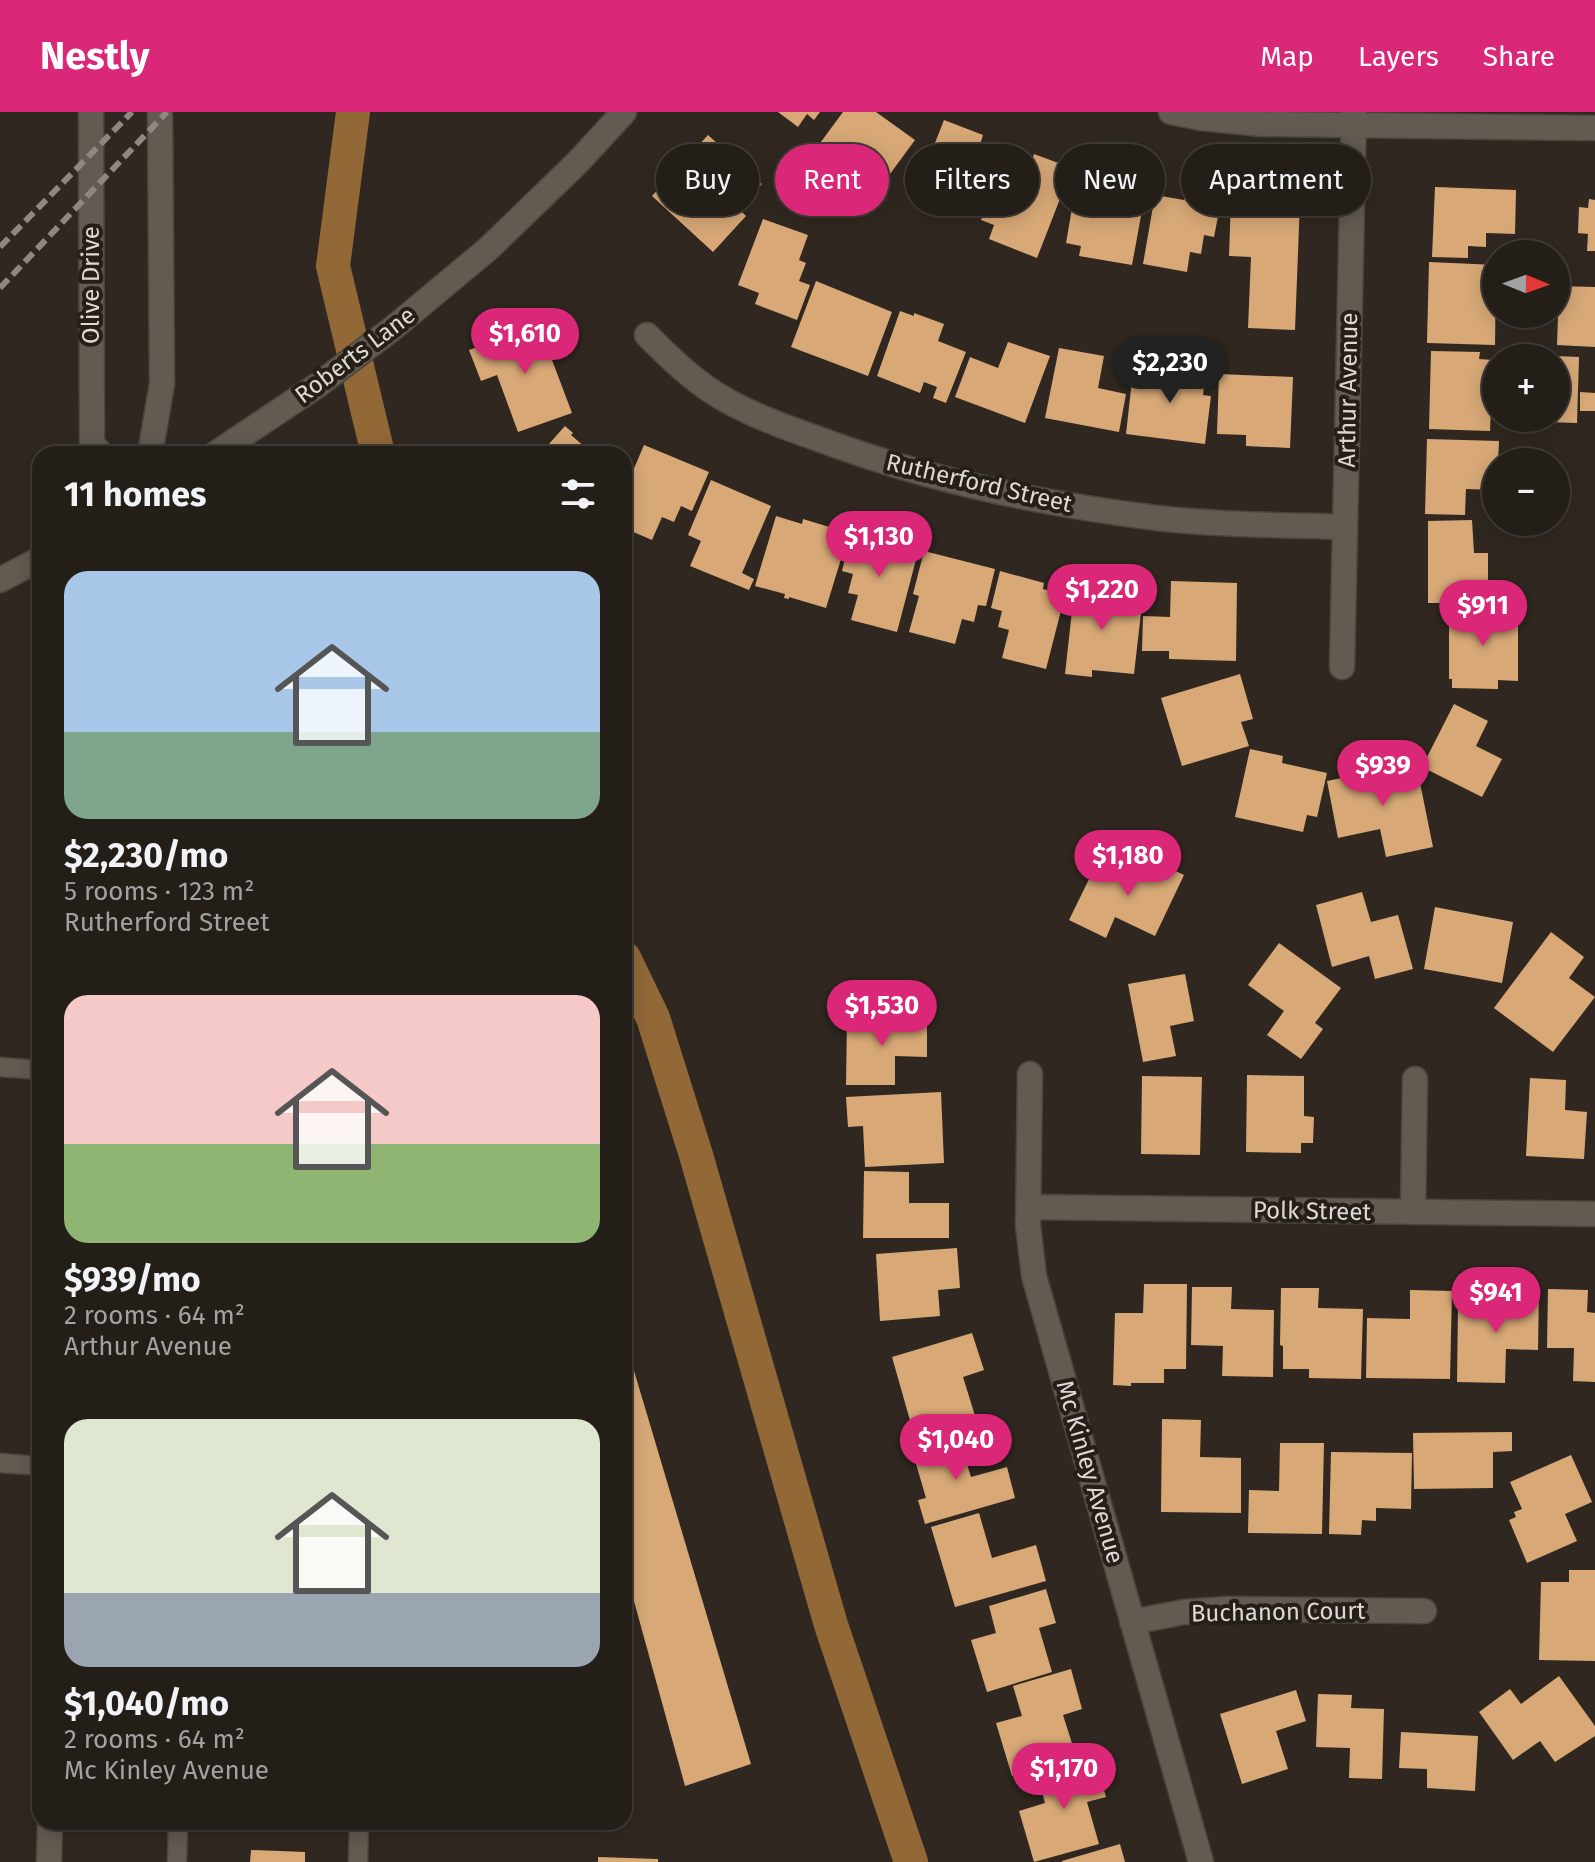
<!DOCTYPE html>
<html lang="en">
<head>
<meta charset="utf-8">
<style>
  :root { --surface:#241e18; --page:#302b25; --text:#f1f3f6; --muted:#a3a2a2; --line:#413c37; --accent:#db2777 }
  body { margin:0; font-family:"Fira Sans",sans-serif; background:var(--page); color:var(--text); height:100vh; display:flex; flex-direction:column; font-size:30px; white-space:nowrap }
  * { box-sizing:border-box; margin:0 }
  p { font-size:26px; color:var(--muted) }
  .icon { flex:none; width:44px; height:44px; fill:none; stroke:currentColor; stroke-width:2; stroke-linecap:round; stroke-linejoin:round }
  .map { position:relative; flex:1; overflow:hidden }
  .drawer { position:absolute; left:32px; top:334px; width:600px; height:1384px; display:flex; flex-direction:column; background:var(--surface); border-radius:24px; box-shadow:0 4px 20px #0003,0 0 0 2px var(--line) }
  .drawer>* { flex:none }
  .top-card { position:absolute; left:656px; top:32px; width:760px; height:72px; display:flex; gap:16px }
  .needle { width:52px; rotate:91deg }
  .controls { position:absolute; left:1482px; top:128px; display:grid; gap:16px }
  .controls a { display:grid; place-items:center; width:88px; height:88px; border-radius:50%; background:var(--surface); box-shadow:0 4px 20px #0003,0 0 0 2px var(--line); font-size:40px }
  .price { position:absolute; translate:-50% -68px; padding:0 18px; border-radius:28px; background:var(--accent); color:#fff; font-size:26px; line-height:52px; filter:drop-shadow(0 2px 4px #0008) }
  .price::after { content:''; position:absolute; left:50%; top:48px; width:24px; height:18px; margin-left:-12px; background:inherit; clip-path:polygon(0 0,100% 0,50% 100%) }
  .price.on { background:#222; color:#fff }
  ul { padding:0; list-style:none }
  li { display:grid; align-content:center; gap:16px; height:424px; padding:0 32px }
  li span { display:grid; place-items:center; height:248px; border-radius:24px; color:#555 }
  li>.icon { margin-inline-start:auto }
  span .icon { width:144px; height:144px; fill:#fffc; stroke-width:1 }
  li b { font-size:34px }
  h2 { display:flex; justify-content:space-between; align-items:center; height:96px; padding:0 32px; font-size:34px }
  .tag { padding:0 28px; border-radius:36px; background:var(--surface); box-shadow:0 4px 20px #0003,0 0 0 2px var(--line); font-size:28px; line-height:72px }
  .tag.on { background:var(--accent); color:#fff }
  header { display:flex; align-items:center; gap:48px; box-sizing:border-box; height:112px; padding:0 40px; background:var(--accent); color:#fff }
  header strong { font-size:38px }
  nav { display:flex; gap:44px; margin-inline-start:auto; font-size:28px }
  .map>svg:first-child { display:block }
  .lines { fill:none; stroke-linecap:round; stroke-linejoin:round }
  .canal { stroke:#936837; stroke-width:34 }
  .building { fill:#d8a977 }
  .lane-casing { stroke:#4b453f; stroke-width:21 }
  .street-casing { stroke:#4b453f; stroke-width:27 }
  .secondary-casing { stroke:#4b453f; stroke-width:27 }
  .lane { stroke:#635a51; stroke-width:18 }
  .street { stroke:#635a51; stroke-width:24 }
  .secondary { stroke:#635a51; stroke-width:24 }
  .rail { stroke:#8f8882; stroke-width:6; stroke-dasharray:12 6; stroke-linecap:butt }
  .labels { text-anchor:middle; dominant-baseline:central; stroke-width:8; stroke-linejoin:round; paint-order:stroke }
  .street-label { font-size:24px; fill:#ded9d4; stroke:#261f17 }
</style>
</head>
<body>
<header>
<strong>Nestly</strong>
<nav><a>Map</a><a>Layers</a><a>Share</a></nav>
</header>
<div class="map">
<svg width="1595" height="1750" viewBox="0 0 1595 1750">
  <rect width="100%" height="100%" fill="#302820"/>
  <g class="lines">
    <path class="canal" d="M353,0L333,154L378,342
      M624,846L653,906L696,1043L831,1513L911,1750"/>
  </g>
  <path class="building" d="M778,0H820L814,8L807,2L798,15Z
    M843,0H876L915,28L890,62L867,45L849,69L812,42Z
    M944,8L983,23L980,33L1000,41L975,106L927,88L937,64L924,59Z
    M708,23L762,72L739,97L746,104L713,140L652,84Z
    M1008,41L1031,50L1034,42L1072,56L1037,146L989,127L994,113L981,108Z
    M1078,61L1119,68L1118,76L1126,77L1125,79L1145,82L1132,153L1079,144L1081,134L1066,131Z
    M1435,75L1516,78L1515,122L1486,121V135L1468,134V146L1432,145Z
    M1185,82L1221,89L1214,125L1204,123L1201,142L1190,140L1187,160L1143,152L1155,83L1184,88Z
    M1231,86L1300,89L1295,218L1248,216L1251,145L1229,144Z
    M1589,87L1595,88V139H1587L1588,122L1578,121L1579,95L1588,96Z
    M763,107L808,123L799,148L806,151L799,169L810,173L797,208L755,192L759,181L738,173Z
    M1429,150L1496,153L1495,233L1427,231Z
    M816,169L892,200L868,264L791,235Z
    M1559,174L1595,175V235L1557,233Z
    M900,199L914,204V201L944,212L938,229L966,240L946,291L933,286L937,275L924,270L920,281L877,264Z
    M544,211L557,246L552,248L572,301L518,320L497,263L481,269L469,238Z
    M1008,230L1050,244L1025,311L955,285L970,245L998,256Z
    M1059,236L1104,244L1098,276L1126,282L1119,320L1045,306Z
    M1431,239L1480,240L1479,247L1493,248L1490,319L1429,317Z
    M1556,244L1579,245L1577,311L1547,310L1548,306H1556Z
    M1181,247L1202,250L1200,266L1205,267L1203,283L1211,284L1205,332L1126,322L1133,259L1179,264Z
    M1219,262L1293,265L1290,336L1246,334V323L1217,322Z
    M1580,280L1595,281V299H1580Z
    M565,314L573,321L571,323L593,342H540Z
    M1427,327L1499,329L1498,350H1496V378L1466,377L1465,403L1425,402Z
    M644,333L709,360L692,399L681,394L674,410L662,405L652,428L624,416V380Z
    M711,368L771,394L742,461L754,467L749,478L690,454L701,429L688,423Z
    M776,404L802,412L803,407L849,421L826,496L789,485V487L784,486L785,482L755,474Z
    M1472,408L1474,441H1488V491H1428V409Z
    M852,419L919,436L897,520L851,508L858,483L848,481L853,462L842,459Z
    M924,439L995,457L986,494L978,493L974,510L962,507L955,532L909,520L919,484L913,482Z
    M1000,459L1044,471L1043,477L1065,483L1046,557L1002,546L1009,518L998,515L1002,499L991,496Z
    M1171,469L1237,471L1236,549L1169,547V539H1142L1143,504L1170,505Z
    M1075,472L1119,476L1118,489L1142,492L1134,562L1092,558V565L1065,562Z
    M1449,499H1518V569L1498,568V577L1452,576V567H1449Z
    M1240,562L1253,607L1241,610L1249,634L1182,654L1161,586Z
    M1454,592L1488,609L1476,634L1502,647L1482,685L1422,655Z
    M1250,637L1283,644L1282,651L1327,661L1317,705L1307,703L1303,720L1235,705Z
    M1416,651L1433,735L1386,745L1380,717L1338,726L1327,669Z
    M1138,741L1184,763L1155,824L1115,805L1106,826L1069,808L1094,757L1124,771Z
    M1362,780L1371,810L1398,803L1413,857L1375,867L1369,844L1332,855L1316,793Z
    M1435,795L1513,810L1502,871L1424,857Z
    M1551,820L1584,845L1569,866L1595,885L1553,940L1494,896Z
    M1279,831L1341,876L1315,911L1323,917L1301,947L1267,923L1284,899L1248,873Z
    M1185,862L1194,909L1170,914L1176,944L1143,950L1128,872Z
    M847,907L927,908V945L895,944V973H846Z
    M1247,963L1304,964V1004L1314,1005L1313,1031H1301V1041L1246,1040Z
    M1142,964L1202,965L1200,1043L1141,1042Z
    M1530,966L1566,968L1565,998L1587,1000L1584,1047L1526,1044Z
    M941,980L944,1051L865,1055L863,1014L848,1015L846,985Z
    M864,1059L909,1060V1091H949V1126H863Z
    M957,1136L960,1176L938,1178L940,1204L880,1209L876,1142Z
    M1144,1172H1187L1186,1257H1164V1271H1131V1274L1113,1273L1115,1201H1143Z
    M1192,1175H1232L1231,1197L1274,1198L1273,1265L1222,1264L1223,1234L1191,1233Z
    M1281,1176H1319L1318,1196L1363,1197L1361,1267L1309,1266V1257H1283V1234L1280,1233Z
    M1498,1176L1539,1177L1538,1238L1506,1237L1505,1271L1457,1270L1458,1196L1498,1197Z
    M1548,1177L1588,1178L1587,1200L1595,1201V1270L1573,1269L1574,1236H1547Z
    M1410,1178L1452,1179L1450,1267L1366,1266L1367,1206L1410,1207Z
    M972,1221L984,1258L963,1265L976,1307L915,1326L892,1245Z
    M624,1225L751,1652L685,1674L624,1453Z
    M1162,1307L1201,1308L1200,1345L1241,1346V1401L1161,1400Z
    M1512,1320V1339L1493,1340V1376L1414,1377L1413,1321Z
    M958,1323L971,1365L1007,1355L1015,1386L925,1412L918,1388L926,1386L912,1338Z
    M1280,1331H1324L1322,1422L1248,1421L1249,1378L1279,1379Z
    M1331,1340L1412,1341L1411,1397L1376,1396V1409L1362,1408L1361,1423L1329,1422Z
    M1571,1343L1592,1390L1565,1402L1577,1429L1527,1451L1509,1408L1516,1405L1514,1400L1522,1397L1510,1370Z
    M979,1401L992,1446L1036,1433L1046,1469L955,1495L931,1415Z
    M1569,1458H1595V1549L1539,1548L1541,1470H1569Z
    M1046,1477L1056,1511L1039,1516L1052,1560L987,1580L971,1528L996,1521L989,1494Z
    M1071,1557L1082,1597L1063,1603L1076,1644L1012,1664L996,1611L1022,1604L1013,1574Z
    M1559,1564L1595,1614V1624L1555,1650L1540,1629L1513,1648L1479,1600L1510,1577L1521,1592Z
    M1296,1578L1306,1609L1276,1619L1288,1657L1242,1672L1220,1602Z
    M1318,1582L1352,1583L1351,1596L1384,1597L1382,1667L1349,1666L1350,1636L1316,1635Z
    M1401,1620L1478,1624L1475,1679L1427,1676V1657L1399,1656Z
    M1094,1645L1106,1685L1087,1690L1099,1732L1034,1750L1019,1699L1045,1691L1037,1661Z
    M1120,1732L1125,1750H1062V1749Z
    M251,1738L305,1740V1750H250Z
    M598,1745L658,1747V1750H598Z"/>
  <g class="lines">
    <g class="lane-casing">
      <path id="lane" d="M0,955L40,958
        M0,1351L40,1354
        M177,1750L178,1710
        M358,1750L359,1710"/>
    </g>
    <g class="street-casing">
      <path id="street" d="M1171,0L1201,6L1261,12L1595,16
        M647,223C671,247 695,271 726,288C761,308 800,320 838,334C941,371 1049,393 1157,406C1219,413 1283,413 1345,415
        M1342,555L1354,0
        M1030,962L1028,1113L1034,1164L1201,1750
        M1028,1095L1595,1102
        M1413,1100L1415,967
        M1132,1510L1184,1500L1228,1497L1424,1499"/>
    </g>
    <g class="secondary-casing">
      <path id="secondary" d="M91,0L92,331L101,342
        M150,342L162,272L160,0
        M215,342L318,273L392,217L488,137L577,51L624,0
        M0,468L40,447
        M49,1750L50,1710"/>
    </g>
    <use href="#lane" class="lane"/>
    <use href="#street" class="street"/>
    <use href="#secondary" class="secondary"/>
    <path class="rail" d="M0,135L132,0
      M0,176L167,0"/>
  </g>
  <g class="labels">
    <g class="street-label">
      <text transform="translate(91 173) rotate(-90)">Olive Drive</text>
      <text transform="translate(355 243) rotate(-37)">Roberts Lane</text>
      <text transform="translate(1348 278) rotate(-89)">Arthur Avenue</text>
      <text transform="translate(979 371) rotate(13)">Rutherford Street</text>
      <text transform="translate(1312 1099) rotate(1)">Polk Street</text>
      <text transform="translate(1090 1360) rotate(74)">Mc Kinley Avenue</text>
      <text transform="translate(1278 1500) rotate(-1)">Buchanon Court</text>
    </g>
  </g>
</svg>
<div class="controls">
<a><svg class="needle" viewBox="-14 -14 28 28"><path d="M0-13l5 13h-10z" fill="#e53935"/><path d="M0 13l5-13h-10z" fill="#a3a2a2"/></svg></a>
<a>+</a>
<a>−</a>
</div>
<b class="price" style="left:525px;top:264px">$1,610</b>
<b class="price on" style="left:1170px;top:293px">$2,230</b>
<b class="price" style="left:879px;top:467px">$1,130</b>
<b class="price" style="left:1102px;top:520px">$1,220</b>
<b class="price" style="left:1483px;top:536px">$911</b>
<b class="price" style="left:1383px;top:696px">$939</b>
<b class="price" style="left:1128px;top:786px">$1,180</b>
<b class="price" style="left:882px;top:936px">$1,530</b>
<b class="price" style="left:1496px;top:1223px">$941</b>
<b class="price" style="left:956px;top:1370px">$1,040</b>
<b class="price" style="left:1064px;top:1699px">$1,170</b>
<div class="top-card">
<a class="tag">Buy</a>
<a class="tag on">Rent</a>
<a class="tag">Filters</a>
<a class="tag">New</a>
<a class="tag">Apartment</a>
</div>
<section class="drawer">
<h2>11 homes<svg class="icon" aria-label="filters" viewBox="0 0 24 24"><path d="M4 7h16M4 17h16"/><circle cx="9" cy="7" r="2"/><circle cx="15" cy="17" r="2"/></svg></h2>
<ul>
<li><span style="background:linear-gradient(#a9c7e8 65%,#7fa58c 0)"><svg class="icon" aria-label="home" viewBox="0 0 24 24"><path d="M3 11l9-7 9 7M6 9v11h12V9"/></svg></span><div><b>$2,230/mo</b><p>5 rooms · 123 m²</p><p>Rutherford Street</p></div></li>
<li><span style="background:linear-gradient(#f6c9c9 60%,#8fb573 0)"><svg class="icon" aria-label="home" viewBox="0 0 24 24"><path d="M3 11l9-7 9 7M6 9v11h12V9"/></svg></span><div><b>$939/mo</b><p>2 rooms · 64 m²</p><p>Arthur Avenue</p></div></li>
<li><span style="background:linear-gradient(#dfe7d0 70%,#9aa5b1 0)"><svg class="icon" aria-label="home" viewBox="0 0 24 24"><path d="M3 11l9-7 9 7M6 9v11h12V9"/></svg></span><div><b>$1,040/mo</b><p>2 rooms · 64 m²</p><p>Mc Kinley Avenue</p></div></li>
</ul>
</section>
</div>
</body>
</html>
